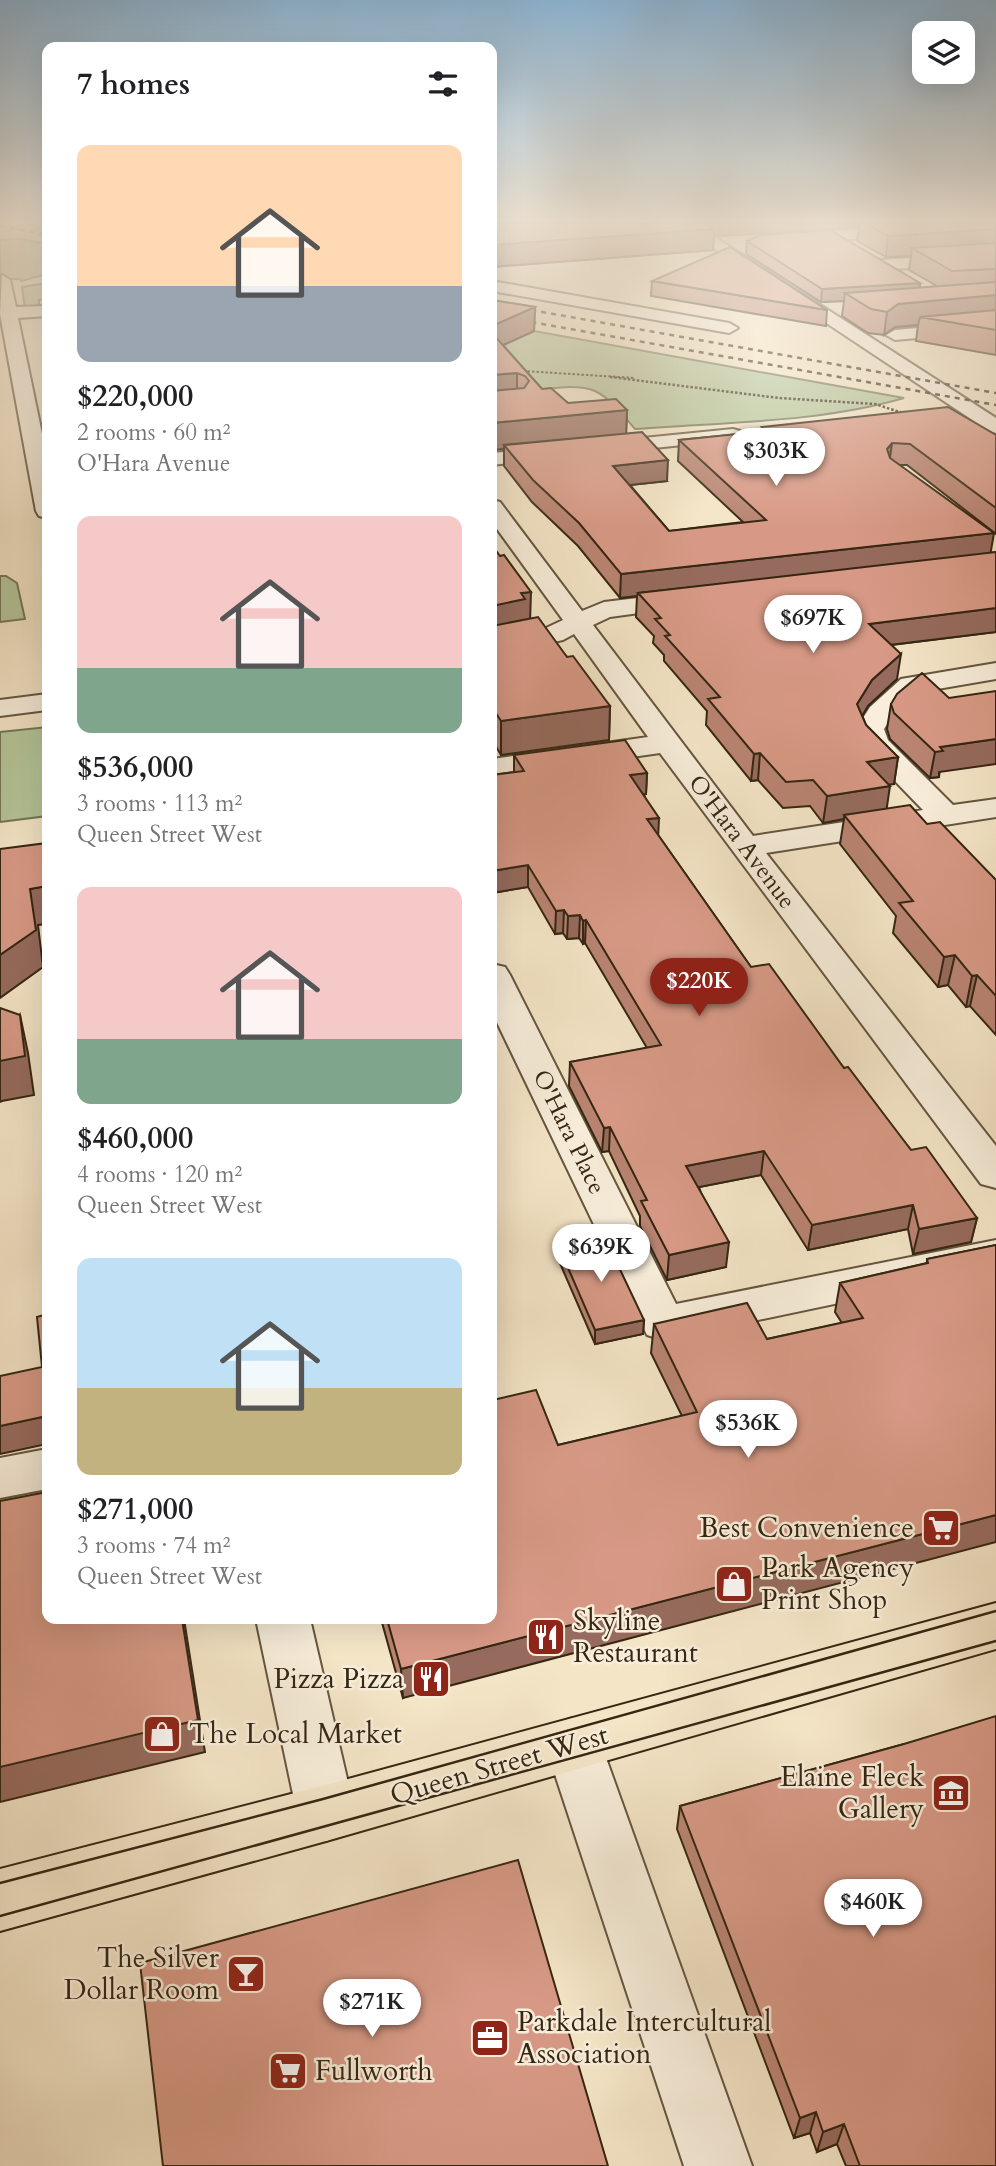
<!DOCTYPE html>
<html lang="en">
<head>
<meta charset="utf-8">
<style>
  :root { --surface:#fff; --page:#f2f2f2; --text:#202124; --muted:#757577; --accent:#8f2418 }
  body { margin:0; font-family:Cardo,serif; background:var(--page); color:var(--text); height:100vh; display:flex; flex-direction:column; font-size:26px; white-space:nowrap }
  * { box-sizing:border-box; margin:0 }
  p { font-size:23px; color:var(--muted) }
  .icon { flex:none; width:38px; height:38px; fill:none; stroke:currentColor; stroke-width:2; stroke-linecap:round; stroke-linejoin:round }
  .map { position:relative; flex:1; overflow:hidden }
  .side { position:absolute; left:42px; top:42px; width:455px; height:1582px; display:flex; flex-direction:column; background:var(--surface); border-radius:14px; box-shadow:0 7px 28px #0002 }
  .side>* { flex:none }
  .tools { position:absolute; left:912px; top:21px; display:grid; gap:14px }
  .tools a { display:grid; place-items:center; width:63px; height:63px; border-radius:14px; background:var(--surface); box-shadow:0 7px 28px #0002; font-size:35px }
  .price { position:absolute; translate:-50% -60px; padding:0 16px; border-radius:24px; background:#fff; color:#222; font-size:23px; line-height:46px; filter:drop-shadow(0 2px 4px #0008) }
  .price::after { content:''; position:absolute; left:50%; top:42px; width:21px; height:16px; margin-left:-10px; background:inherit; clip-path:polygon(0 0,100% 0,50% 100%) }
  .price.selected { background:var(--accent); color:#fff }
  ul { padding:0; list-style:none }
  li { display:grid; align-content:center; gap:14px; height:371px; padding:0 35px }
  li span { display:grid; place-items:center; height:217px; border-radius:14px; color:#555 }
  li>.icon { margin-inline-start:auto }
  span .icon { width:126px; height:126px; fill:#fffc; stroke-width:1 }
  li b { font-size:30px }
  h2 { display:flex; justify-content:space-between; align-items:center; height:84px; padding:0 35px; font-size:30px }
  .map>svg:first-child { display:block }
  .green { fill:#b5c69a; stroke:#757656; stroke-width:2 }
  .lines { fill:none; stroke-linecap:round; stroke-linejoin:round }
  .minor-casing { stroke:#65563f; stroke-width:4 }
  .major-casing { stroke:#352612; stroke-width:4 }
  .path-far1 { stroke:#352612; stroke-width:2; stroke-dasharray:2.5 2; stroke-linecap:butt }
  .path { stroke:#352612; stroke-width:2.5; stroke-dasharray:2.5 2; stroke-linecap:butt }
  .minor { fill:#f8eedb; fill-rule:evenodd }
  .major { fill:#f4e5c7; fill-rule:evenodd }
  .tram { stroke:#352612; stroke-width:2.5 }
  .rail { stroke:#352612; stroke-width:2.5; stroke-dasharray:5 5; stroke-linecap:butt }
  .wall { fill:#b98472; stroke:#352612; stroke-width:2 }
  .shaded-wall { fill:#966b5d; stroke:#352612; stroke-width:2 }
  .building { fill:#d79985; stroke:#352612; stroke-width:2 }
  .labels { text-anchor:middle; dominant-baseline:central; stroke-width:5; stroke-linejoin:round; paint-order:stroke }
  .street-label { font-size:24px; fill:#352612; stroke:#f8eedb }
  .near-poi-label { font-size:28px; fill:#352612; stroke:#f8eedb; text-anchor:start }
  .near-street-label { font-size:28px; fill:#352612; stroke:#f8eedb }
</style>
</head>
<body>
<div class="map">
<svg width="996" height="2166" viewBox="0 0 996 2166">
  <rect width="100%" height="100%" fill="#f4e5c7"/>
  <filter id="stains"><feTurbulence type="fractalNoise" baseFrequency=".00286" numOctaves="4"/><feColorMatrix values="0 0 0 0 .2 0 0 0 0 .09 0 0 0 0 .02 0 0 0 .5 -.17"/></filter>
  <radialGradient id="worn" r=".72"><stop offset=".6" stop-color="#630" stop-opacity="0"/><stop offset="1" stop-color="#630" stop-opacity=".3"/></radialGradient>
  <path class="green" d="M20,239L47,244V259L42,261L47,262V274L21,281L20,279H0V240Z
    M47,283V299L39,300V307L25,309L22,287Z
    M534,331L904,398C818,423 724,422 635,429C624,416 610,398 595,391C575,382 534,391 512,393L502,346Z
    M0,576H6L17,583L25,619L0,622Z
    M47,727V816L0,822V732Z"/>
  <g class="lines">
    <g class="minor-casing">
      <path id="minor" d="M676,223H693L996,418V433L989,431Z
        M947,223H996V228L787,244L779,239L787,234Z
        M996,252V262L881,270L873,265L881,260Z
        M2,275L10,280L16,307L47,306V316L18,318L47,458V518L39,516L36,511L0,314Z
        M492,281L729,323L738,328L729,333L492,291Z
        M996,321V331L895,340L886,335L895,330Z
        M733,429L740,431L743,435L740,439L492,465V453Z
        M492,500L500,502L582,611L604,602L689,592L698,595L702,600L698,605L610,617L593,625L753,836L923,810L864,749L856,729L870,707L901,679L996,663V679L920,692L891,718L884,729L888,740L953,805L996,799V817L766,853L996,1146V1188L981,1184L660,753L492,777V759L648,737L574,634L563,640L492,656V640L546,628L563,620L492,522Z
        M47,694V710L0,716V700Z
        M492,964L505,967L510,975L676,1304L996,1240V1270L663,1340L647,1335L492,1012Z
        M47,1449V1489L0,1498V1458Z
        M256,1619H310L355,1813L347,1833L326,1841L305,1833L297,1813Z
        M573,1718L593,1725L601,1744L752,2166H684L545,1744L553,1725Z"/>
    </g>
    <g class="major-casing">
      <path id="major" d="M996,1603V1649L326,1841L0,1931V1869L326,1785Z"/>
    </g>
    <path class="path-far1" d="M523,371L635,378"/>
    <path class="path" d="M610,377L779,398L875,404L906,414"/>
    <use href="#minor" class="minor"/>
    <use href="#major" class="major"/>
    <path class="tram" d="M0,1883L323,1799L996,1611
      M0,1916L996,1641"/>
    <path class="rail" d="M0,226L47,235
      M492,303L996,393
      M492,315L996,405"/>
  </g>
  <path class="wall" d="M492,223H996V355L916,341L918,325L895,327L884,335L868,333L842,316L844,301L821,302L746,254L747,241L920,283V288L937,286L909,270L911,256L886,257L857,241L859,227L719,236L714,233L713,250L492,267Z
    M652,281L827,310L826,326L651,296Z
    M492,300L535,307L534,331L503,345L542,389L568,403L627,410L626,434L667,481L630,485L669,531L743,522L678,461L679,440L761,432L762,427L996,435V534L907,465H900L990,553L996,552V632L891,645L897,679L868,706L862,715L866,725L898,757L894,784H889L886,809L927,824L996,880V1035L970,1006L966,1007L948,985L938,987L893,933L896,916L840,844L844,819L823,823L810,806L783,808L758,780L751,781L706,725L707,711L664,661V655L653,643L654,636L636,617L637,596L620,598L578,546L532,502L504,466V449Z
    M492,545L530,618L567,657L610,706L609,740L501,755L492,740Z
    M949,698L939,777L930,778L890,739L887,729L891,704Z
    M514,755L647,773L646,794L644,795L658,835L751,967L844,1068L911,1150L977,1218L971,1242L913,1254L908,1229L808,1250L761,1175L699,1187L726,1267L667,1280L640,1226V1216L609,1151L602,1152L569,1086L570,1062L647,1048L585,943L583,944L579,938L567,939L563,933L555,934L528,887L492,893V775L514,772Z
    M996,1245L403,1698L381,1619H492L493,1400L558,1445L682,1416L651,1353L654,1324L767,1339L842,1323L835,1312L840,1283L927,1263V1259Z
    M559,1247L644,1320L643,1334L595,1344L559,1261Z
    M904,1744L996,2166H846L837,2144L817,2152L810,2133L794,2138L677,1829L680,1806Z"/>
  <path class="shaded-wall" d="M720,223H859V227L719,236Z
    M714,229L713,250L492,267V245Z
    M996,229V250L912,248L911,256L886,257L888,236Z
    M920,283L918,296L845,293L844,301L821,302L822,289Z
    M996,295V318L920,317L918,325L895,327L884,335L887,312L898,304Z
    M535,307L534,331L492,350V326Z
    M517,373V398L492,401V375Z
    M627,410L626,437L504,445V449L492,450V423Z
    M892,443L889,464L887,449Z
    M668,460L667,481L612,487L613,466Z
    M994,533L990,556L638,593L637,596L620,598L621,574Z
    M531,592L530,623L492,638V606L521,593Z
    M996,608V632L865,648L869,624Z
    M901,654L897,679L868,706L854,730L857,704L872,680Z
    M610,706L609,740L501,755V721Z
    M996,739V764L939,772V777L930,778L935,752L940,747Z
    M760,753L758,780L751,781L754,754Z
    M898,757L894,784L863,788L867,762Z
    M647,773L646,794L629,796L630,775Z
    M890,786L886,813L844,815V819L823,823L827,796Z
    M659,818L658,840L647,819Z
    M528,865V887L492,893V871Z
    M47,886V924L38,925L43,967L0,998V955L30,889Z
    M564,910L563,933L555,934L556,911Z
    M580,915L579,938L567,939L568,916Z
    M586,920L585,943L583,944V921Z
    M955,955L948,985L938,987L944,957Z
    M977,975L970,1006L966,1007L972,976Z
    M20,1015L28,1053L34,1095L2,1101L0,1102V1061Z
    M610,1127L609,1151L602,1152L604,1128Z
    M764,1151L761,1175L684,1190L686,1166Z
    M913,1205L908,1229L808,1250L812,1225Z
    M977,1218L971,1242L913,1254L919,1229Z
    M729,1242L726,1267L667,1280L669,1255Z
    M644,1320L643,1334L595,1344V1330Z
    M47,1416V1444L0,1454V1426Z
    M996,1515V1542L403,1698L401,1669Z
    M182,1619H184L205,1752L0,1802V1767Z
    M816,2112L810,2133L794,2138L800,2118Z
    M844,2124L837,2144L817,2152L823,2132Z"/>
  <path class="building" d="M492,223H704L714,229L492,245Z
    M865,223H996V229L888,236Z
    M830,230L920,283L822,289L747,241L761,235Z
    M996,243V269L952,271L912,248Z
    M730,247L827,310L652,281Z
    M996,282V295L898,304L887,312L871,309L845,293Z
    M492,300L535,307L492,326Z
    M996,310V330L920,317Z
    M492,333L542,389L551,388L568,403L616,399L627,410L492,423V391L524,388L529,381L525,376L517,373L492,375Z
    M948,407L996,435V508L910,444L892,443L887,449L890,458L994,533L621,574L579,523L533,480L504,445L642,432L668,460L613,466L669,531L766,520L679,440L767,431L762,427Z
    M492,545L500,556L504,555L531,592L521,593L525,599L492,606Z
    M996,552V608L869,624L901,654L872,680L857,704L866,725L898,757L867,762L890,786L827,796L813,780L786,782L760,753L754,754L708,699L720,697L665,636L670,635L655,619L661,618L638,593Z
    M538,617L567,657L573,656L610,706L501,721L492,707V626Z
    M922,673L949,698L996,691V739L940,747L943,751L935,752L894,713L891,704L897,694Z
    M625,740L647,773L630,775L659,818L647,819L751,967L769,964L844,1068L848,1067L911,1150L926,1147L977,1218L919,1229L913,1205L812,1225L764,1151L686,1166L729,1242L669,1255L641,1201L647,1200L610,1127L604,1128L570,1062L661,1045L586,920L583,921L580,915L568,916L564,910L556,911L528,865L492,871V775L524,771L514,755Z
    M910,805L927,824L940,822L996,880V996L977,975L972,976L955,955L944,957L899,903L913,901L844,815Z
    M47,843V886L30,889L36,930L0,955V849Z
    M0,1008L20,1015L25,1056L0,1061Z
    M605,1238L644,1320L595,1330L559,1247Z
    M996,1245V1515L401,1669L387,1619H492V1398L493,1400L536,1390L558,1445L697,1412L654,1324L747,1303L767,1339L863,1318L840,1283L928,1263L927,1259Z
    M47,1314V1416L0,1426V1376L42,1367L37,1317Z
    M47,1492V1619H182L198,1720L0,1767V1501Z
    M996,1716V2166H860L844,2124L823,2132L816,2112L800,2118L680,1806L904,1744Z
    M518,1860L608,2166H163L140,1963Z"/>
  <linearGradient id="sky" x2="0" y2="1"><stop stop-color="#8cb7d8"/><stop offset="0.42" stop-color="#faf3e6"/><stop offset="1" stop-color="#faf3e6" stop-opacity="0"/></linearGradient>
  <rect width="996" height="526" fill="url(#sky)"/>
  <defs>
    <g id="supermarket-square" transform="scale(2.0125)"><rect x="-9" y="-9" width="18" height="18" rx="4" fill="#8f2418" stroke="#f8eedb"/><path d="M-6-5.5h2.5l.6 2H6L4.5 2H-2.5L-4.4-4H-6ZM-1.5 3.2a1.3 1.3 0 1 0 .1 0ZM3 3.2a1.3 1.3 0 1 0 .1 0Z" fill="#fff"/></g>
    <g id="shop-square" transform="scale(2.0125)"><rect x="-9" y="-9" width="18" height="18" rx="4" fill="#8f2418" stroke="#f8eedb"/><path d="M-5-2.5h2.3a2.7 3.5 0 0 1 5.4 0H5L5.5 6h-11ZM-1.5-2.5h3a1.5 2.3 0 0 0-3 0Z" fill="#fff"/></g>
    <g id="restaurant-square" transform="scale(2.0125)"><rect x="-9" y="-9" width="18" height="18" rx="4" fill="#8f2418" stroke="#f8eedb"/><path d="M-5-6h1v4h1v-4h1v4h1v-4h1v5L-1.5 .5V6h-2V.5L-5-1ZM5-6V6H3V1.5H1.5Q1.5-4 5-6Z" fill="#fff"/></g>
    <g id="museum-square" transform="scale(2.0125)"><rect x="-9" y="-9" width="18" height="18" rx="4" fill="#8f2418" stroke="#f8eedb"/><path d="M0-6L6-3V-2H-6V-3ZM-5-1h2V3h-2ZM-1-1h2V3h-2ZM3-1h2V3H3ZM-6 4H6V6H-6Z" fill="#fff"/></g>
    <g id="bar-square" transform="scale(2.0125)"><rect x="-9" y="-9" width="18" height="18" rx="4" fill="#8f2418" stroke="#f8eedb"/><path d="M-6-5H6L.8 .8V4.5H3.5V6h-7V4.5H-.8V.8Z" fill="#fff"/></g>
    <g id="office-square" transform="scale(2.0125)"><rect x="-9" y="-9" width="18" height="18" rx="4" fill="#8f2418" stroke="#f8eedb"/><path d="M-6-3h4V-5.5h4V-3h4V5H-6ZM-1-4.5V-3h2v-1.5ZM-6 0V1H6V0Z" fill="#fff"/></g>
  </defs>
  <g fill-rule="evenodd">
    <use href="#supermarket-square" x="941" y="1528"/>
    <use href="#shop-square" x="734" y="1584"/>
    <use href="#restaurant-square" x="546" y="1637"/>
    <use href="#restaurant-square" x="431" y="1679"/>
    <use href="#shop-square" x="162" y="1734"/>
    <use href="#museum-square" x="951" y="1793"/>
    <use href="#bar-square" x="246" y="1974"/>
    <use href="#office-square" x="490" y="2038"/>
    <use href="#supermarket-square" x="288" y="2071"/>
  </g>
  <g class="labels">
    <g class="street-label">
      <text transform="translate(742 842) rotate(53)">O'Hara Avenue</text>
      <text transform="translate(569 1132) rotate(64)">O'Hara Place</text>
    </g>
    <g class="near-poi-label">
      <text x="914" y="1528" text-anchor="end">Best Convenience</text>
      <text x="761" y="1568">Park Agency<tspan x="761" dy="32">Print Shop</tspan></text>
      <text x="573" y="1621">Skyline<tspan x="573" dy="32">Restaurant</tspan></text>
      <text x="404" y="1679" text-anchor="end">Pizza Pizza</text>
      <text x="189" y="1734">The Local Market</text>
      <text x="924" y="1777" text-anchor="end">Elaine Fleck<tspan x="924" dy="32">Gallery</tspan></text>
      <text x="219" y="1958" text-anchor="end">The Silver<tspan x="219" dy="32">Dollar Room</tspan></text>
      <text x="517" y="2022">Parkdale Intercultural<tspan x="517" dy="32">Association</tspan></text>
      <text x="315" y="2071">Fullworth</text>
    </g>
    <g class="near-street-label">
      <text transform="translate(499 1765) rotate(-16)">Queen Street West</text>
    </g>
  </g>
  <rect width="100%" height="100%" filter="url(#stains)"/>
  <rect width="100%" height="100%" fill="url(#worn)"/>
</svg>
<div class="tools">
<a><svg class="icon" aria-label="layers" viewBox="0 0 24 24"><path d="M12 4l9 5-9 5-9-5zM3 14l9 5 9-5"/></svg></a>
</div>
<b class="price" style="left:776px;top:488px">$303K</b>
<b class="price" style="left:813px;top:655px">$697K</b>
<b class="price selected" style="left:699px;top:1018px">$220K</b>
<b class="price" style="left:601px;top:1284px">$639K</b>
<b class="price" style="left:748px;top:1460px">$536K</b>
<b class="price" style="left:873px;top:1939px">$460K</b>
<b class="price" style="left:372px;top:2039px">$271K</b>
<section class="side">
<h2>7 homes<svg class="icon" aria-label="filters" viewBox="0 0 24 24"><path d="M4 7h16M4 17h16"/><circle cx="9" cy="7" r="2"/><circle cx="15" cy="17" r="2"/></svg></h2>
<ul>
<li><span style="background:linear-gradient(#ffd9b3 65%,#9aa5b1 0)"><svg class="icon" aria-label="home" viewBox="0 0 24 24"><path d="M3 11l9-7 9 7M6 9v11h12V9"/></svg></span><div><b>$220,000</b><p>2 rooms · 60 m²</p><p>O'Hara Avenue</p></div></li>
<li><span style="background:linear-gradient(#f6c9c9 70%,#7fa58c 0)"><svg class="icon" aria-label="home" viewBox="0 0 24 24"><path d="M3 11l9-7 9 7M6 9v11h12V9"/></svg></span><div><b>$536,000</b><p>3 rooms · 113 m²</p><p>Queen Street West</p></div></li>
<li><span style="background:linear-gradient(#f6c9c9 70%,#7fa58c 0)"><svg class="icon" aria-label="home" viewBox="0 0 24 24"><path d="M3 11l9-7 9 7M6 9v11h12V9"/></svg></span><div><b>$460,000</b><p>4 rooms · 120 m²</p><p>Queen Street West</p></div></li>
<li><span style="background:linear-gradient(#bfe0f5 60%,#c2b280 0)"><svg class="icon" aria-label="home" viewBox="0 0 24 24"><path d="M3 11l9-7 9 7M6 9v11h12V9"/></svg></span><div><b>$271,000</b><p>3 rooms · 74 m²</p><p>Queen Street West</p></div></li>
</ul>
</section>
</div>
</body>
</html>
